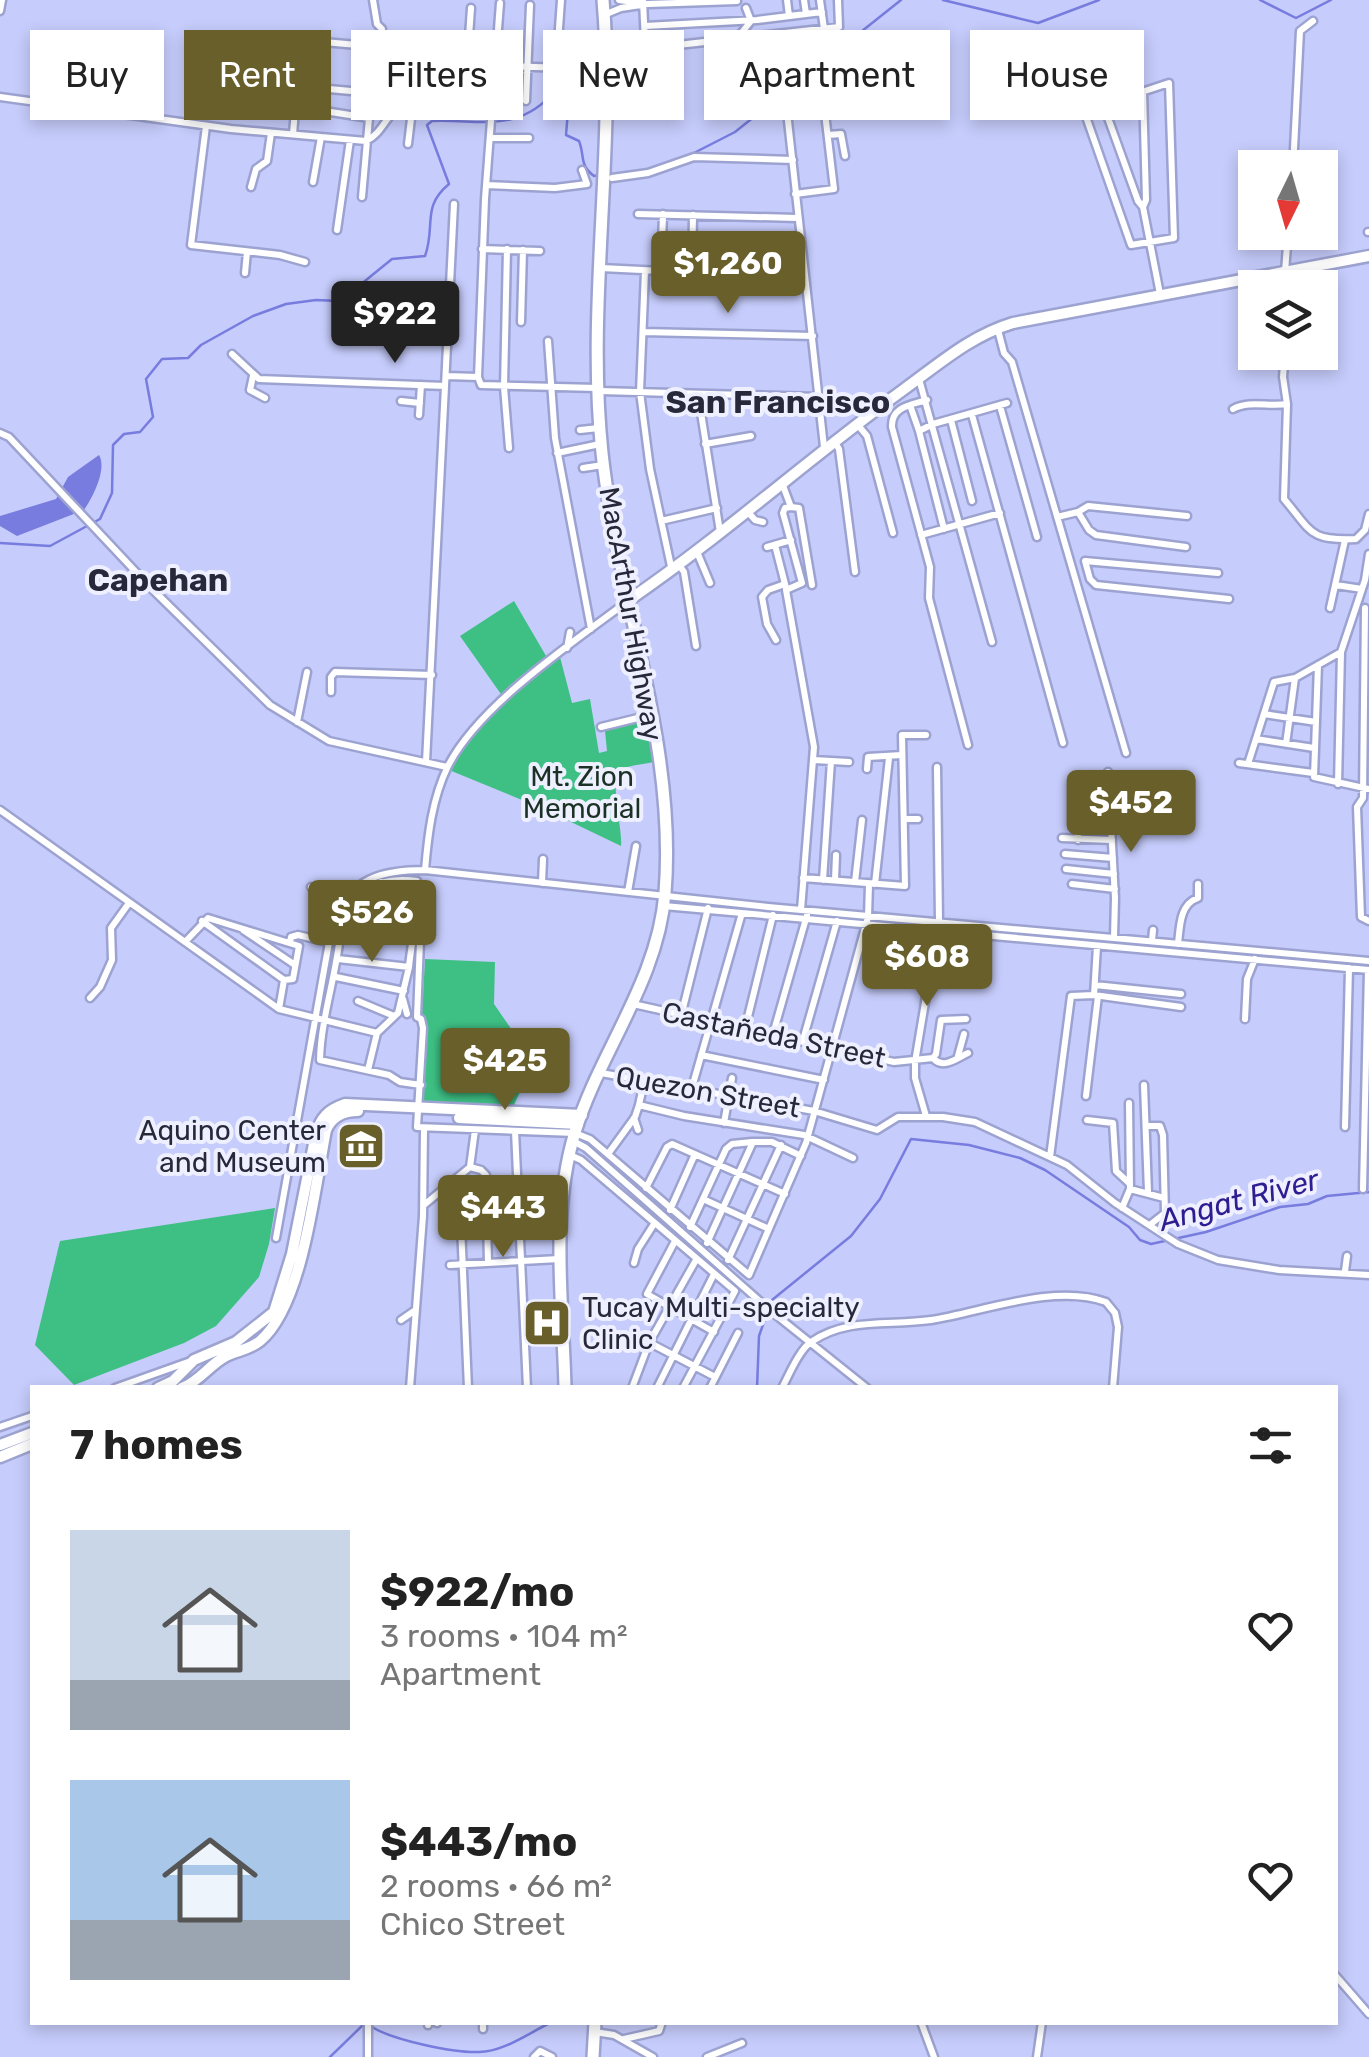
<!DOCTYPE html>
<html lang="en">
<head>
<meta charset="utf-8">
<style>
  :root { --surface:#fff; --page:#f2f2f2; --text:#222; --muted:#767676; --accent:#685f2b }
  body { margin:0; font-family:Rubik,sans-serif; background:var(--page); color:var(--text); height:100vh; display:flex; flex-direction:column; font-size:38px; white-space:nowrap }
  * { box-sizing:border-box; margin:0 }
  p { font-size:32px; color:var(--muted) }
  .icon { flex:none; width:55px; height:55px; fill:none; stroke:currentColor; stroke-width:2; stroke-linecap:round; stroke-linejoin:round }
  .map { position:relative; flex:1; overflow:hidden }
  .side { position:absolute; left:30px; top:1385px; width:1308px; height:640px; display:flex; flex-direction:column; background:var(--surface); border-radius:0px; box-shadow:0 5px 15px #0003 }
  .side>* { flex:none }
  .hud { position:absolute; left:30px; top:30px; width:1310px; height:90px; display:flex; gap:20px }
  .needle { width:65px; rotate:185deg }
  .buttons { position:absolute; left:1238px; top:150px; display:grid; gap:20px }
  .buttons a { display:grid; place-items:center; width:100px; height:100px; border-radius:0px; background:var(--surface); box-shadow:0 5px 15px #0003; font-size:50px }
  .price { position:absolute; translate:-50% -85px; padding:0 22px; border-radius:10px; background:var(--accent); color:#fff; font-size:32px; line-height:65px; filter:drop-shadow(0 2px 5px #0008) }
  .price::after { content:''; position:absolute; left:50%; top:60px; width:30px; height:22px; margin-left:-15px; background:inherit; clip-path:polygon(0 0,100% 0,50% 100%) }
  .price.selected { background:#222; color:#fff }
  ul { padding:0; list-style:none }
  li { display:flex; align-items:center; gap:30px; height:250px; padding:0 40px }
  li span { display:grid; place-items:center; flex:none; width:280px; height:200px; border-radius:0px; color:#555 }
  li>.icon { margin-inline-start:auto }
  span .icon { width:120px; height:120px; fill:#fffc; stroke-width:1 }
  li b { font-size:42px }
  h2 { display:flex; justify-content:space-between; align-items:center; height:120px; padding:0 40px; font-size:42px }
  .chip { padding:0 35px; border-radius:0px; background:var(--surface); box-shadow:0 5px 15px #0003; font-size:35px; line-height:90px }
  .chip.selected { background:var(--accent); color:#fff }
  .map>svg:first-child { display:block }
  .green { fill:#3ec084 }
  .water { fill:#777cde }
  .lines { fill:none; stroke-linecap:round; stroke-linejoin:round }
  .stream { stroke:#777cde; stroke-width:2.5 }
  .minor-casing { stroke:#9da3d0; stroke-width:11 }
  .major-casing { stroke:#9da3d0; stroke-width:15 }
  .highway-casing { stroke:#9da3d0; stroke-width:16 }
  .minor { stroke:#fff; stroke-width:6 }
  .major { stroke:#fff; stroke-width:10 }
  .highway { stroke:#fff; stroke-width:11 }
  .labels { text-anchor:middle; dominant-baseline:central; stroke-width:8; stroke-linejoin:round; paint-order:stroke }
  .street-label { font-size:28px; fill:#27293b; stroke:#eef0ff }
  .park-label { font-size:28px; fill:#1c3125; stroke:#eef0ff }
  .poi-label { font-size:28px; fill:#27293b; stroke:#eef0ff; text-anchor:end }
  .water-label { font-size:30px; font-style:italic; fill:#2e1c90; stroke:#eef0ff }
  .quarter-label { font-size:32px; font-weight:bold; fill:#27293b; stroke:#eef0ff }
</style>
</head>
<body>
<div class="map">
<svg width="1369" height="2057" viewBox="0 0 1369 2057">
  <rect width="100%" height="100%" fill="#c6ccfb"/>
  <path class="green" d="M514,601L549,661L503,697L460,636Z
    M560,657L572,703L590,699L599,753L607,751L605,731L646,718L654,762C645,764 627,765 620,771C609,781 623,830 621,846L544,809L449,770C477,722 517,692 560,657Z
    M425,959L495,962L494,1004L534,1062L512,1109L417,1103Z
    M275,1208L269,1244L259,1277L216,1326L184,1343L74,1385L35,1345L60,1241Z"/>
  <path class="water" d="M99,455C107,468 94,496 84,510L17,536L0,526V516L56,499L68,477Z"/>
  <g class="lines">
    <path class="stream" d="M943,0L1038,23L1099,0
      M1260,0L1296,18L1331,0
      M690,155L735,132L901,0
      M0,543L50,546L100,519L112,493L113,445L124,434L140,432L153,417L146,379L162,359L188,358L201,345L253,316L286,304L316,300L339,301L352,296L360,285L392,259L425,256C436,226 421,207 449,184L427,125L432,121C481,119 518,134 555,91L564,92L568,111L566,135L579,141C585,156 579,165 594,176L600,175
      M757,1388L759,1336L772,1300L851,1236L880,1199L911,1139L969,1145L1020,1158L1045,1170L1129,1227L1140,1240L1151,1244L1206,1232L1280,1207L1308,1204L1327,1196L1369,1192
      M372,2027C393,2040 453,2053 479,2052C504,2052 530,2032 552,2022
      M330,2057L365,2023"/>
    <g class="minor-casing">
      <path id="minor" d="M619,0L648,4L737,1
        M643,0L645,44L660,47L839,27L838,0
        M787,0L789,16
        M804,0L806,14
        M820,0L824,29
        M0,11L2,0
        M604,15L621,8L647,4
        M645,26L757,20L822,12
        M735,41L751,21L746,8
        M607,48L645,42
        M454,64L467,65L471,8
        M556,70L561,0
        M1169,83L1174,238L1131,245L1084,111Z
        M296,86L373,93
        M310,87L318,110L369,118
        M0,97L231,129L366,141C382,134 386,115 400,106C417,96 445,96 464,92L467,65L605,69
        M526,101L530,5
        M1103,104L1138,201L1143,207L1160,294
        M787,112L824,447
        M206,126L191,245L280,255L305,262
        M293,134L301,40L380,47
        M828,135L841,134L845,156
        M492,138H529
        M408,144L413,102
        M1293,168L1300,31L1313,21
        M612,178L648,173L694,157L793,160
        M313,182L321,137
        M486,185L555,188L587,184L582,170
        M251,187L256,169L267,161L271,133
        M795,194L834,189L824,105L826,82
        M362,197L369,118L382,29L377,24L373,0
        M1143,207L1146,200L1143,91
        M638,214L797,218
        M337,230L350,140
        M1368,232H1369
        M482,249L540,251
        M507,249L504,387L509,448
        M601,268L805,278
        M645,271L640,392L650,469L672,571
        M661,272L663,214
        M1285,272L1288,232
        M245,273L247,252
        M692,274L693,215
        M1286,288V273
        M521,322L523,250
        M998,330L1004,353L1012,362L1126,753
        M643,332L813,336
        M548,341L555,438L591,629
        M1285,352L1283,377L1287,404L1284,499C1312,532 1309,541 1356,539L1365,530L1369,514
        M232,354L259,379L445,386L454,204
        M253,376L250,390L265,398
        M446,376L478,377L481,385L597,388
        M478,377L485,199L500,3
        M919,379L992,642
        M600,391L818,397
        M698,394L720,532
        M927,400C910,405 891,407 892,427L930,567L929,598L968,745
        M401,401L420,403
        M910,405L919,431
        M1000,406L1037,537
        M1233,409C1249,400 1269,407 1287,404
        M419,415L421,385
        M972,415L1063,743
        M951,420L972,501
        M857,424L867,436L893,533
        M580,430L599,428
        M0,433L9,437L150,587L270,705L329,741L447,767
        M834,441L839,449L855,572
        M705,444L751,436
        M557,453L600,444
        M583,468L603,465
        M782,483L791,507L785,508L783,513L802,583L786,590L814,747L801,910
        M791,507L799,508L812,585
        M748,512L755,520L763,522
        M1078,512L1088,506L1187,516
        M1057,517L1078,512L1089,530L1096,535L1186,547
        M661,521L717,508
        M944,529L919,431L933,424L1007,403
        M921,535L1000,513
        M775,545L786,588
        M767,547L791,540
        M697,552L710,583
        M679,565L684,572L696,646
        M1218,573L1085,561L1090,579L1096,585L1229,599
        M1336,585L1362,589
        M1330,608L1345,540
        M1365,608L1363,798L1357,807L1361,917L1369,921
        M776,640L767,624L762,597L768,590L785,584
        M567,648L570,632
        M1318,665L1314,777L1369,789
        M331,692V677L335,672L432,675
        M1264,714L1316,722
        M297,722L307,672
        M601,727L650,715
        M1256,739L1314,748
        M1286,744L1295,678
        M814,760L849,762
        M426,762L445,386
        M1239,763L1313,773
        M1248,764L1274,682L1295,678L1341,652
        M937,767L939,921
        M867,769L868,757L902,755
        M1108,772L1115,898L1114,937
        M1338,784L1341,652L1365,580L1369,554
        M1076,788L1078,840
        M0,810L279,1009L377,1033
        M904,819H918
        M1062,838L1112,840
        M1065,854L1113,858
        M1066,869L1114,874
        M425,870C428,835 432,799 448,766C479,705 572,643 628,601
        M803,878L905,886L902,735H926
        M823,880L831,761
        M835,880L836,855
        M855,882L862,820
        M542,883L543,859
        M875,884L889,758
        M1072,884L1115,889
        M311,887L348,897
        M628,892L636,846
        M380,900L416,903
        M664,906L1369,970
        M380,919L413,921
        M202,921L284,980
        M243,930L295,965
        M340,935C336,977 321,1018 320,1060L389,1075L400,1082L421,1085
        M376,937L381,882
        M1152,941L1153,930
        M185,942L208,918L299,946L293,979L284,980L279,1009
        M290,942L291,937L298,935L328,942
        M1178,944C1180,925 1180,904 1198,898V884
        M1097,946L1094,995L1181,1007
        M338,959L409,967C411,942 421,904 417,881C378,876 344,891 340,935C367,936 393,938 420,941L417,1017L421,1019L423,1028L417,1127L575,1133L590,1139L749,1275L806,1143L868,917L869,884
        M336,977L404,991
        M1095,985L1181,994
        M90,998L100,987L112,960L111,928L129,903
        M403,999L407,1014
        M358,1001L394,1016
        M633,1004L894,1062L933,1058L936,1054L941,1020L966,1019
        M681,1016L708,908
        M1245,1019L1247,979L1255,959
        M745,1029L773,915
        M773,1034L807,915
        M803,1040L837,921
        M701,1055L824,1080
        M958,1056L964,1034
        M933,1058C943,1070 957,1058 968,1053
        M368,1070L377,1033L398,1013L409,967
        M601,1073L814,1111L877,1130L898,1117H943L975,1122L1067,1165L1115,1203L1178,1244L1218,1260L1279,1270L1369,1275
        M644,1082L639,1105L684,1116L804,1135L853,1158
        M1144,1085L1148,1192
        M691,1091L742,913
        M1086,1096L1098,996
        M926,1116L915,1078V1062L937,931
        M634,1118L638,1130
        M1087,1120L1113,1123L1116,1171L1129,1183
        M724,1123L732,1078
        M1146,1126H1160L1163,1135L1165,1213L1151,1224
        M1345,1127L1349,968
        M515,1131L527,1388
        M573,1141L586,1148L772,1312L867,1388
        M608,1154L635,1117L639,1105
        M570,1155L581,1160L735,1291L683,1388
        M1050,1157L1071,996L1094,995
        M470,1167L481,1170L486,1175L488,1263
        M459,1179L468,1388
        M646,1188L667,1147L672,1144L785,1194
        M1130,1189L1164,1198
        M1363,1189L1368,970
        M703,1199L769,1229
        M424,1205L470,1167L475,1130
        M1122,1208L1130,1189L1129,1103
        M670,1210L695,1154
        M690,1227L726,1149L732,1144L752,1142
        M276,1238L333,920C353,878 381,870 425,870L768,907L1369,961
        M674,1243L647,1294L714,1332
        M707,1243L753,1142H772L801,1156
        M728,1260L781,1145
        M634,1263L638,1249L654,1224
        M450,1265L559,1259
        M1345,1271L1347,1256
        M401,1320L414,1311
        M650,1343L715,1377
        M115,1388L188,1362
        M410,1388L423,1216L424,1129
        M632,1388L649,1343L696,1260
        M657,1388L714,1274
        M710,1388L738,1333
        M782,1388C789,1375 799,1350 811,1342C847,1317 889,1326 931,1320C982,1312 1055,1283 1106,1302L1115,1313L1118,1327L1113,1388
        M0,1427L32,1416
        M1335,1975L1369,2014
        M428,2022V2025
        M437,2022V2023
        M483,2022V2029
        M921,2022L934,2057
        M595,2032L614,2035L653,2057
        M624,2039L659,2031L662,2022
        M368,2057V2022
        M534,2057L540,2051L552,2057
        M707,2057L742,2043
        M1037,2057L1042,2022"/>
    </g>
    <g class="major-casing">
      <path id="major" d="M629,600C724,535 809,458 903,390C939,364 970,336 1013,323L1369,256
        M459,1118L578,1124
        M158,1388L173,1381L194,1360L236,1342L274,1312L292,1254L316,1134C321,1117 328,1110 345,1104L582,1115
        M182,1388C200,1381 209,1365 226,1356C238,1350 249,1350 260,1341C303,1305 315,1185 326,1130C332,1116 343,1111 358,1111
        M0,1445L32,1433
        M0,1457L32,1444"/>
    </g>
    <g class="highway-casing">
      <path id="highway" d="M565,1388C563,1302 550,1215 575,1132C600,1051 658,981 665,893C677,746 618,599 602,453C586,303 616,150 603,0
        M593,2057L595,2022"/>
    </g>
    <use href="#minor" class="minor"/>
    <use href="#major" class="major"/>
    <use href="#highway" class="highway"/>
  </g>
  <defs>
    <g id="museum-square" transform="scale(2.5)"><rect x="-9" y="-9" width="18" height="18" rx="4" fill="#685f2b" stroke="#eef0ff"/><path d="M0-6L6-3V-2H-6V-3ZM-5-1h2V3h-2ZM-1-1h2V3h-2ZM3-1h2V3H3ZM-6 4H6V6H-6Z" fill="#fff"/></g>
    <g id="hospital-square" transform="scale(2.5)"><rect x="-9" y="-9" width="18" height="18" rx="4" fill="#685f2b" stroke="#eef0ff"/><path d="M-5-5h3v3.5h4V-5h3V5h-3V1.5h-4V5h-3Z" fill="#fff"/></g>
  </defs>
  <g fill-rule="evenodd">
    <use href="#museum-square" x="361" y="1146"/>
    <use href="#hospital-square" x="547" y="1323"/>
  </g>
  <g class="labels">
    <g class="street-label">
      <text transform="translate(631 614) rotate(80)">MacArthur Highway</text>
      <text transform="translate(774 1035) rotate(12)">Castañeda Street</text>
      <text transform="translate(708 1092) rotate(10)">Quezon Street</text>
    </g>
    <g class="park-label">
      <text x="582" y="776">Mt. Zion<tspan x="582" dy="32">Memorial</tspan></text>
    </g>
    <g class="poi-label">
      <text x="326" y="1130">Aquino Center<tspan x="326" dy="32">and Museum</tspan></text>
      <text x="582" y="1307" text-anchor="start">Tucay Multi-specialty<tspan x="582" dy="32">Clinic</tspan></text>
    </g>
    <g class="water-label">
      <text transform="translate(1239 1200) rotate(-15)">Angat River</text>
    </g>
    <g class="quarter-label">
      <text x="778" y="402">San Francisco</text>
      <text x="158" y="580">Capehan</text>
    </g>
  </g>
</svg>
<div class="buttons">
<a><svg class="needle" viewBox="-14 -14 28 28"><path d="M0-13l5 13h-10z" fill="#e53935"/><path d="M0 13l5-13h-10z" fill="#767676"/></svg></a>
<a><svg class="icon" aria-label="layers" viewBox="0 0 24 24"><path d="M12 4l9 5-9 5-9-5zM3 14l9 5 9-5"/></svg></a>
</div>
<b class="price" style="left:728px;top:316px">$1,260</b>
<b class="price selected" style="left:395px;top:366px">$922</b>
<b class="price" style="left:1131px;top:855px">$452</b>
<b class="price" style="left:372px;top:965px">$526</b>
<b class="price" style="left:927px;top:1009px">$608</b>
<b class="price" style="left:505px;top:1113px">$425</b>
<b class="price" style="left:503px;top:1260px">$443</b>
<div class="hud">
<a class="chip">Buy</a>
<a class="chip selected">Rent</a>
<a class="chip">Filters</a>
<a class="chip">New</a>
<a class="chip">Apartment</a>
<a class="chip">House</a>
</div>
<section class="side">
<h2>7 homes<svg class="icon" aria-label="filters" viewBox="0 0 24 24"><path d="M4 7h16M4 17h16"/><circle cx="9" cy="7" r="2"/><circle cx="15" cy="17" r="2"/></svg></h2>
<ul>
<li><span style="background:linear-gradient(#c9d6e8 75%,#9aa5b1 0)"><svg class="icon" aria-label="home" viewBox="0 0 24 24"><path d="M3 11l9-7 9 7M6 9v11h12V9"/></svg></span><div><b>$922/mo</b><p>3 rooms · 104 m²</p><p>Apartment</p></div><svg class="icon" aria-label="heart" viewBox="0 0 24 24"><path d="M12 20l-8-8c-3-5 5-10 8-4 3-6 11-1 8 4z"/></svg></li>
<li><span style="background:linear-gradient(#a9c7e8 70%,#9aa5b1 0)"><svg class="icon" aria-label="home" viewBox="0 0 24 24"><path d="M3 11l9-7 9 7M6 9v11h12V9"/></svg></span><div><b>$443/mo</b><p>2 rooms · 66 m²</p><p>Chico Street</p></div><svg class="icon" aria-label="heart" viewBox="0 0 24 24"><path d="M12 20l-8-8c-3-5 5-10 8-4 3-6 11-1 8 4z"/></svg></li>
</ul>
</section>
</div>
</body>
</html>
